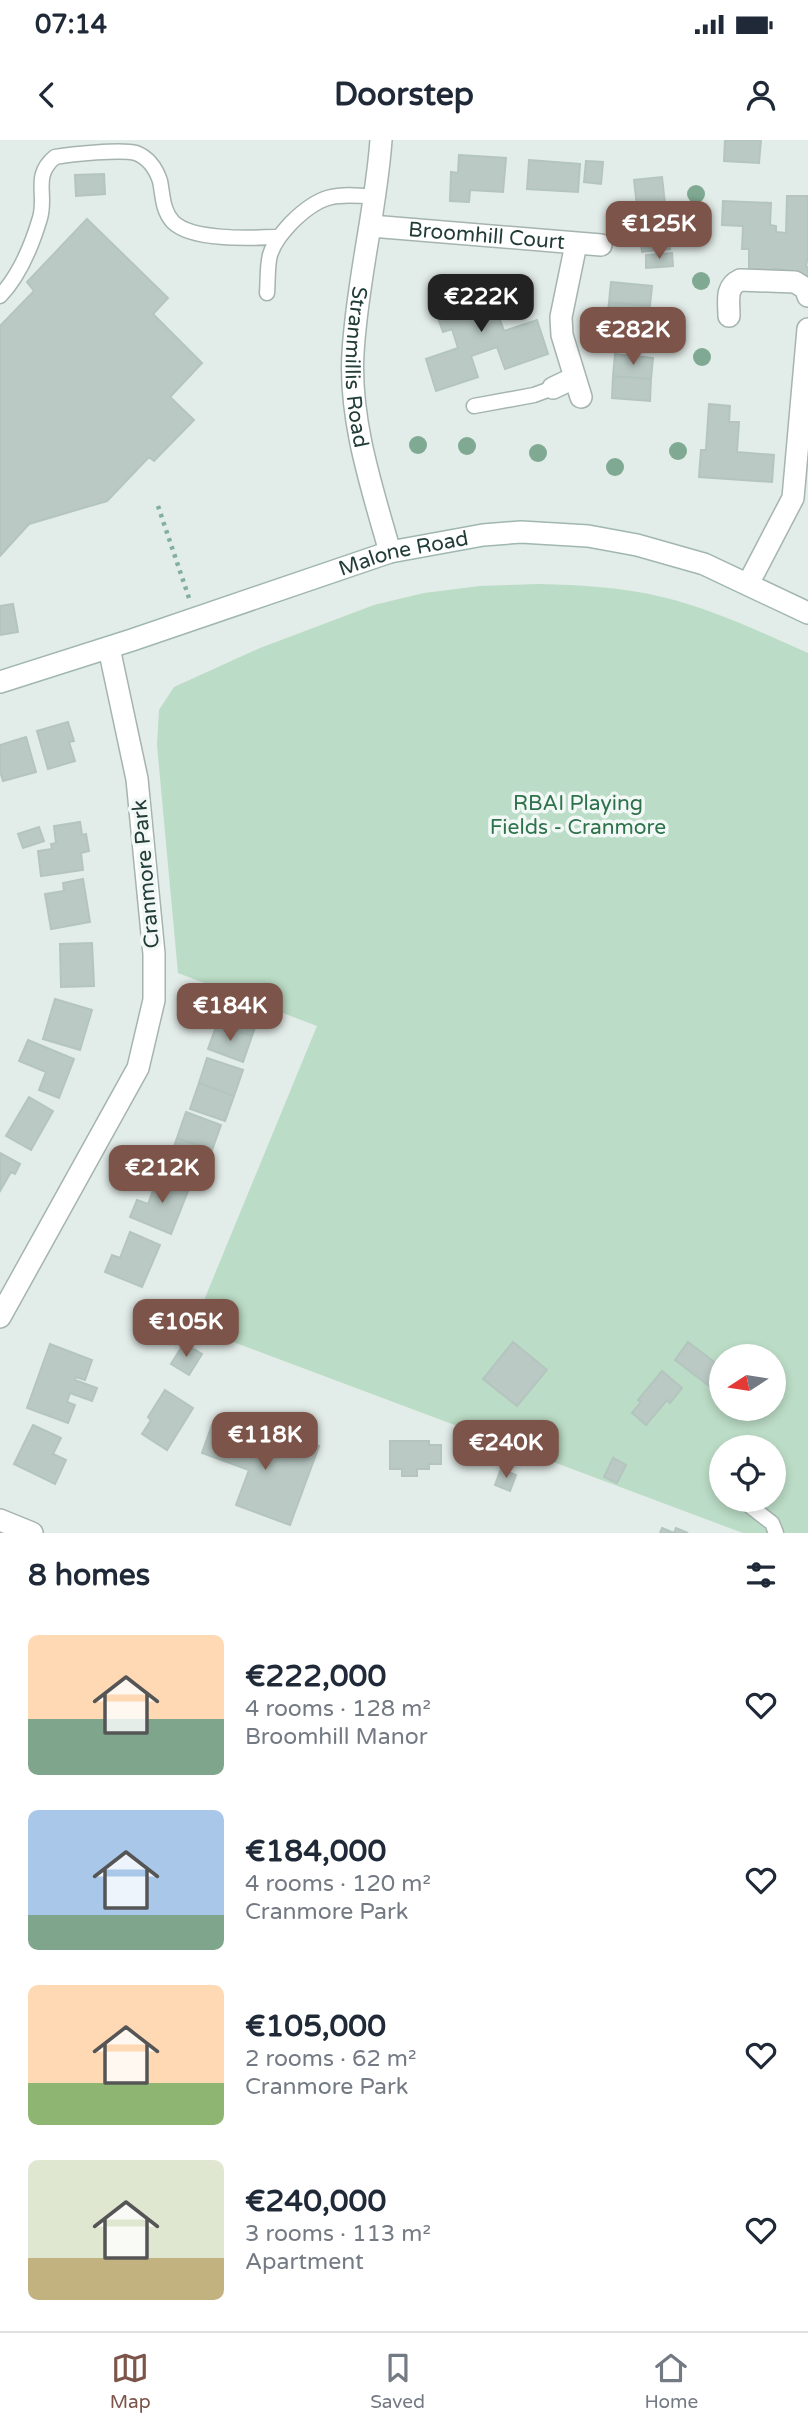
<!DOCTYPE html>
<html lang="en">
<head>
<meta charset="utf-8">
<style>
  :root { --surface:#fff; --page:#f6f6f7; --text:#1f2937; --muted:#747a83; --line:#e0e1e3; --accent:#7c5449 }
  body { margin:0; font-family:"Varela Round",sans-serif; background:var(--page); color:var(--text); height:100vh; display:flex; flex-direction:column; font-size:26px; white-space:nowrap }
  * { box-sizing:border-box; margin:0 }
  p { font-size:23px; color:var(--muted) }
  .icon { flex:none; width:38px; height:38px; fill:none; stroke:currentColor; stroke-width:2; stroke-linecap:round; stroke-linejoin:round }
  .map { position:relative; height:1393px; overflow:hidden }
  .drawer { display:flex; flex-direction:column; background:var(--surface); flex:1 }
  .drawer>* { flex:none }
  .needle { width:46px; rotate:258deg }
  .fabs { position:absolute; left:709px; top:1204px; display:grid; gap:14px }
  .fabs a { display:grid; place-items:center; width:77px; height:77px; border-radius:50%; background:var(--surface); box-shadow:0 4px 10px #0003; font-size:35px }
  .price { position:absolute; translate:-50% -60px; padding:0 16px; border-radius:14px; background:var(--accent); color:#fff; font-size:23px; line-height:46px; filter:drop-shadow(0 2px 4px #0008) }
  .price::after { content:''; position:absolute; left:50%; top:42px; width:21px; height:16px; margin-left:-10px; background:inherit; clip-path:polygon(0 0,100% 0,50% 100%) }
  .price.selected { background:#222; color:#fff }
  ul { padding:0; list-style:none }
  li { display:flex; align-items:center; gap:21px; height:175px; padding:0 28px }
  li span { display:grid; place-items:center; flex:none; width:196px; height:140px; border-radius:10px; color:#555 }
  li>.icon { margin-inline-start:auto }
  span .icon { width:84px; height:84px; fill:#fffc; stroke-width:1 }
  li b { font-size:30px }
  h2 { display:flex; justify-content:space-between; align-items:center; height:84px; padding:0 28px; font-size:30px }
  .status { display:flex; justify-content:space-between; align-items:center; height:49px; padding:0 35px; background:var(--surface); direction:ltr }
  .status svg { height:19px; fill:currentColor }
  header { display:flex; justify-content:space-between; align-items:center; height:91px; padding:0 28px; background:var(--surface); font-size:32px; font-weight:700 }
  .dock { display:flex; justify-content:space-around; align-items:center; height:98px; border-top:2px solid var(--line); background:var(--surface); font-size:19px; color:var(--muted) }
  .dock a { display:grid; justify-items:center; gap:4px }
  .dock .selected { color:var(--accent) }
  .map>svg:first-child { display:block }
  .green { fill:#bbdcc6; fill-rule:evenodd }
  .building { fill:#bac9c4; stroke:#b4c5bf; stroke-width:2 }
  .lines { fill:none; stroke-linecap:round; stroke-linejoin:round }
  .service-casing { stroke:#a5b4af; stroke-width:17 }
  .minor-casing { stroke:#a5b4af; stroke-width:24 }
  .tertiary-casing { stroke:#a5b4af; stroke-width:24 }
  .secondary-casing { stroke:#a0b7b0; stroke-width:24 }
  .path { stroke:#83afa3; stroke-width:4.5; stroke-dasharray:3.5 5; stroke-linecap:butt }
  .service { stroke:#fff; stroke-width:14 }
  .minor { stroke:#fff; stroke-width:21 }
  .tertiary { stroke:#fff; stroke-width:21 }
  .secondary { stroke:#fff; stroke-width:21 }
  .tree { fill:#7fa992 }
  .labels { text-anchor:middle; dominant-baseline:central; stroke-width:7; stroke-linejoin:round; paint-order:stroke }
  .street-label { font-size:21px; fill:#223c37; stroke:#f2f8f6 }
  .park-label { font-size:21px; fill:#2e724c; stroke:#f2f8f6 }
</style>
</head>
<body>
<div class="status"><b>07:14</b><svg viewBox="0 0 49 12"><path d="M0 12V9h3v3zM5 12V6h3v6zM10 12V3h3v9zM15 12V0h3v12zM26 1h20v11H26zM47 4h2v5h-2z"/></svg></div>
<header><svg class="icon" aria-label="back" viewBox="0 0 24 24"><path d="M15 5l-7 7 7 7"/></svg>Doorstep<svg class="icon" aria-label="person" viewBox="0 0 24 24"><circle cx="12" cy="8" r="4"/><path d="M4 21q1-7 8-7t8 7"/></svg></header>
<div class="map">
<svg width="808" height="1393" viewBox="0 0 808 1393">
  <rect width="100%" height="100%" fill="#e2ece8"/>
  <path class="green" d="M539,444C580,445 622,447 662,457C713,469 760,492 808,513V1393H743L193,1187L317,886L178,833L157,605L159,570L174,547L260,508L374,465L424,453L480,446ZM721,1216H774V1269H721ZM721,1307H774V1360H721Z"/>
  <path class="building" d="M725,0H761L759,23L724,21Z
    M459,15L506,18L503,52L470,50L469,62L450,61L451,32L458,33Z
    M529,20L580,24L578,52L527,49Z
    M586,21L603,22L601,44L584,42Z
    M104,34L105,54L76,56L75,35Z
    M662,37L670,109L642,112L634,40Z
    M787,56H808V116L806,127H808V143L784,138L785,130L772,129V134L749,133V109H742L743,86L722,85L723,61L771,63L770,85L776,86V92L786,93Z
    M87,79L168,158L153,174L202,223L170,257L194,280L154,321L149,317L107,361L29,384L0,416V186L34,151L27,142Z
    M672,113L673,126L646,128V115Z
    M502,137L512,169L498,174L504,191L537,180L548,214L505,229L497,207L471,216L478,237L436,251L426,219L458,208L452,189L443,192L432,161Z
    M611,142L652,146L650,166L609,162Z
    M609,162L650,166L648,186L607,182Z
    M607,182L648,186L646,206L605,201Z
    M615,214L653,218L651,239L613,236Z
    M613,236L651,239L650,261L612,258Z
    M709,264L730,266L729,282H739L737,312L774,315L772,342L699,337L701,310H706Z
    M13,464L18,492L0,495V466Z
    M68,582L74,601L69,602L75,621L48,629L37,591Z
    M26,597L36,632L3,641L0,631V605Z
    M80,682L82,695L86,694L89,711L81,713L83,730L41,736L38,711L52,709L51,704L56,703L54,686Z
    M39,687L44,701L23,708L18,694Z
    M83,739L90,782L51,789L45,754L64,751L63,743Z
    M92,803L94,846L61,847L60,804Z
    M226,858L261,870L252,896L217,884Z
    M55,859L92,870L80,910L43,899Z
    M217,884L252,896L243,922L208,909Z
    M28,900L74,919L59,958L39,950L46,932L19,921Z
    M207,918L243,930L234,956L199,943Z
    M199,943L234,956L225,981L190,969Z
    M29,957L53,971L31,1010L6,996Z
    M186,972L221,985L212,1010L177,998Z
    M177,998L212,1010L203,1036L168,1023Z
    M0,1013L20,1024L15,1034L11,1032L0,1051Z
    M159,1034L190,1046L171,1094L130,1077L137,1060L148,1064Z
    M130,1092L160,1105L142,1147L105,1132L112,1115L120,1118Z
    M513,1202L547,1230L517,1266L483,1239Z
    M688,1202L721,1227V1237L712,1248L675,1220Z
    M184,1203L202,1214L189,1235L171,1224Z
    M50,1204L92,1220L85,1240L76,1237L75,1240L97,1248L92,1261L70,1253L67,1262L75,1265L68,1283L27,1268Z
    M662,1231L682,1248L670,1263L667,1260L646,1285L632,1273L641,1262L638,1260Z
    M165,1250L193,1268L167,1310L142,1294L151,1280L148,1277Z
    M33,1285L61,1298L53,1314L66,1320L55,1344L14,1324Z
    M212,1285L292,1315L298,1298L319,1306L290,1385L236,1365L249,1330L202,1313Z
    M469,1294L486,1301L479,1319L462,1312Z
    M390,1301H429V1305H441V1324H429V1329H417V1336H402V1329H390Z
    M613,1318L626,1325L617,1343L604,1337Z
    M501,1329L516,1335L510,1351L495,1345Z
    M662,1388L674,1393L676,1388L688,1393H660Z"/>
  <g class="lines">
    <g class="service-casing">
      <path id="service" d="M267,153C268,141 267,126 270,115C274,102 282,93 291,83C320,54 335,53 375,57
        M0,156C20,135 32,105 40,78C47,54 32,36 55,17C72,14 122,9 136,13C149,18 156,29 160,41C163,55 162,70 173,82C192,101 252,98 278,97
        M474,266L534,255L553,248
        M742,1360L772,1383L776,1393"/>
    </g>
    <g class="minor-casing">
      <g id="minor">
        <path id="s1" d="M371,86L601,105"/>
        <path d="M576,104L561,177L562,195L581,257"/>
        <path d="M729,176C729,161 725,147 740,140L795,142L806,149L808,156"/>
        <path d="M553,248L574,238"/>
        <path d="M748,444L793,358L808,189"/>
        <path d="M0,1380L32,1393"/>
      </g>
    </g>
    <g class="tertiary-casing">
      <g id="tertiary">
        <path id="s2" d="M381,0C376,71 357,141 353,213C349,280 372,348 390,412"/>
        <path d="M0,1177L138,928L154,860V814L137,639L109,508"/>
      </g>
    </g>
    <g class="secondary-casing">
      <g id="secondary">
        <path id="s3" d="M0,542L132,500L390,412L483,395L521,392L588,396L637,405L704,424L808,473"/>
      </g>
    </g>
    <path class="path" d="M158,366L189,458"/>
    <use href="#service" class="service"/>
    <use href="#minor" class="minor"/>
    <use href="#tertiary" class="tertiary"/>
    <use href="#secondary" class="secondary"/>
  </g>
  <g class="tree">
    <circle cx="696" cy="54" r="9"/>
    <circle cx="701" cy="141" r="9"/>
    <circle cx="702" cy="217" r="9"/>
    <circle cx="418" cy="305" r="9"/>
    <circle cx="467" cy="306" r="9"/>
    <circle cx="678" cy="311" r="9"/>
    <circle cx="538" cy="313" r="9"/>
    <circle cx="615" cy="327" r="9"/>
  </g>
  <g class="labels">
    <g class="street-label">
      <text stroke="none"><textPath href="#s1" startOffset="116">Broomhill Court</textPath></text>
      <text stroke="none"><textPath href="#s2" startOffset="229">Stranmillis Road</textPath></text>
      <text stroke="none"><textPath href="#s3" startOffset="424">Malone Road</textPath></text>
      <text transform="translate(146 734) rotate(-95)">Cranmore Park</text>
    </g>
    <g class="park-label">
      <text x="578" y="663">RBAI Playing<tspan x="578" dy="24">Fields - Cranmore</tspan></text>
    </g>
  </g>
</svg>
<div class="fabs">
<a><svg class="needle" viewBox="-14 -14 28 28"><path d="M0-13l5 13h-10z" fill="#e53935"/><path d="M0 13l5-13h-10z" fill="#747a83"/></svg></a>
<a><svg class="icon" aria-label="locate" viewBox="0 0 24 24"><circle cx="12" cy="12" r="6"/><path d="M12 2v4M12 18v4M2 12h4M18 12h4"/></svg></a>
</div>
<b class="price" style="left:659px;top:121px">€125K</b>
<b class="price selected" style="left:481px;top:194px">€222K</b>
<b class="price" style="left:633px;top:227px">€282K</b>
<b class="price" style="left:230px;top:903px">€184K</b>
<b class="price" style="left:162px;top:1065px">€212K</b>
<b class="price" style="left:186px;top:1219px">€105K</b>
<b class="price" style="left:265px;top:1332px">€118K</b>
<b class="price" style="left:506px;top:1340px">€240K</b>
</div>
<section class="drawer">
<h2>8 homes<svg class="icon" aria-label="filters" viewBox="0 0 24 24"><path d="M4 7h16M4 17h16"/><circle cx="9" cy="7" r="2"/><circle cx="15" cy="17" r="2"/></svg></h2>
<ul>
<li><span style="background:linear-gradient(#ffd9b3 60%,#7fa58c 0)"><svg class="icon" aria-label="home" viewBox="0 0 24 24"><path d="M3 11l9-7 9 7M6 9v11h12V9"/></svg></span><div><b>€222,000</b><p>4 rooms · 128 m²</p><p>Broomhill Manor</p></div><svg class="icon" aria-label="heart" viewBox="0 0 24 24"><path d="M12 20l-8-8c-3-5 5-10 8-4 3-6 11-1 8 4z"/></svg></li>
<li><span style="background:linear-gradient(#a9c7e8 75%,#7fa58c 0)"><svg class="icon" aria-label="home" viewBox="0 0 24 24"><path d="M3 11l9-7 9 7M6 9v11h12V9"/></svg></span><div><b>€184,000</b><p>4 rooms · 120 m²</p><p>Cranmore Park</p></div><svg class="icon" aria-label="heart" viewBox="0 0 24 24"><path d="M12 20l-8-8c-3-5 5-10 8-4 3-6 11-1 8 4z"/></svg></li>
<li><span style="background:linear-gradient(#ffd9b3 70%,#8fb573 0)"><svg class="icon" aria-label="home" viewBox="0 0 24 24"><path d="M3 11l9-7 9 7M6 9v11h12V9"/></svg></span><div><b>€105,000</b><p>2 rooms · 62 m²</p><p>Cranmore Park</p></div><svg class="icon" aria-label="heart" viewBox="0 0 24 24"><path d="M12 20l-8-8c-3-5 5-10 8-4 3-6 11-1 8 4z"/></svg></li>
<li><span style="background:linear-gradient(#dfe7d0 70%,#c2b280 0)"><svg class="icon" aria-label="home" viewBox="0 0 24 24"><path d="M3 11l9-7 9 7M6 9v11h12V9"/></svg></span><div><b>€240,000</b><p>3 rooms · 113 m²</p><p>Apartment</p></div><svg class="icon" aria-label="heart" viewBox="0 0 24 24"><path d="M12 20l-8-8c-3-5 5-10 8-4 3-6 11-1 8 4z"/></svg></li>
</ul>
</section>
<nav class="dock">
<a class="selected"><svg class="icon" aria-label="map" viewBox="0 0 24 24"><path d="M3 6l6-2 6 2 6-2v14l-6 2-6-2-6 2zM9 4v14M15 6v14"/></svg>Map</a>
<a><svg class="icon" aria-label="saved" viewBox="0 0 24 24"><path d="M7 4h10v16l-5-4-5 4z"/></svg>Saved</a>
<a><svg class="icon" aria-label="home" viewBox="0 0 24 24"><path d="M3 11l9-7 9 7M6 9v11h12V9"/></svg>Home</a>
</nav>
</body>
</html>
